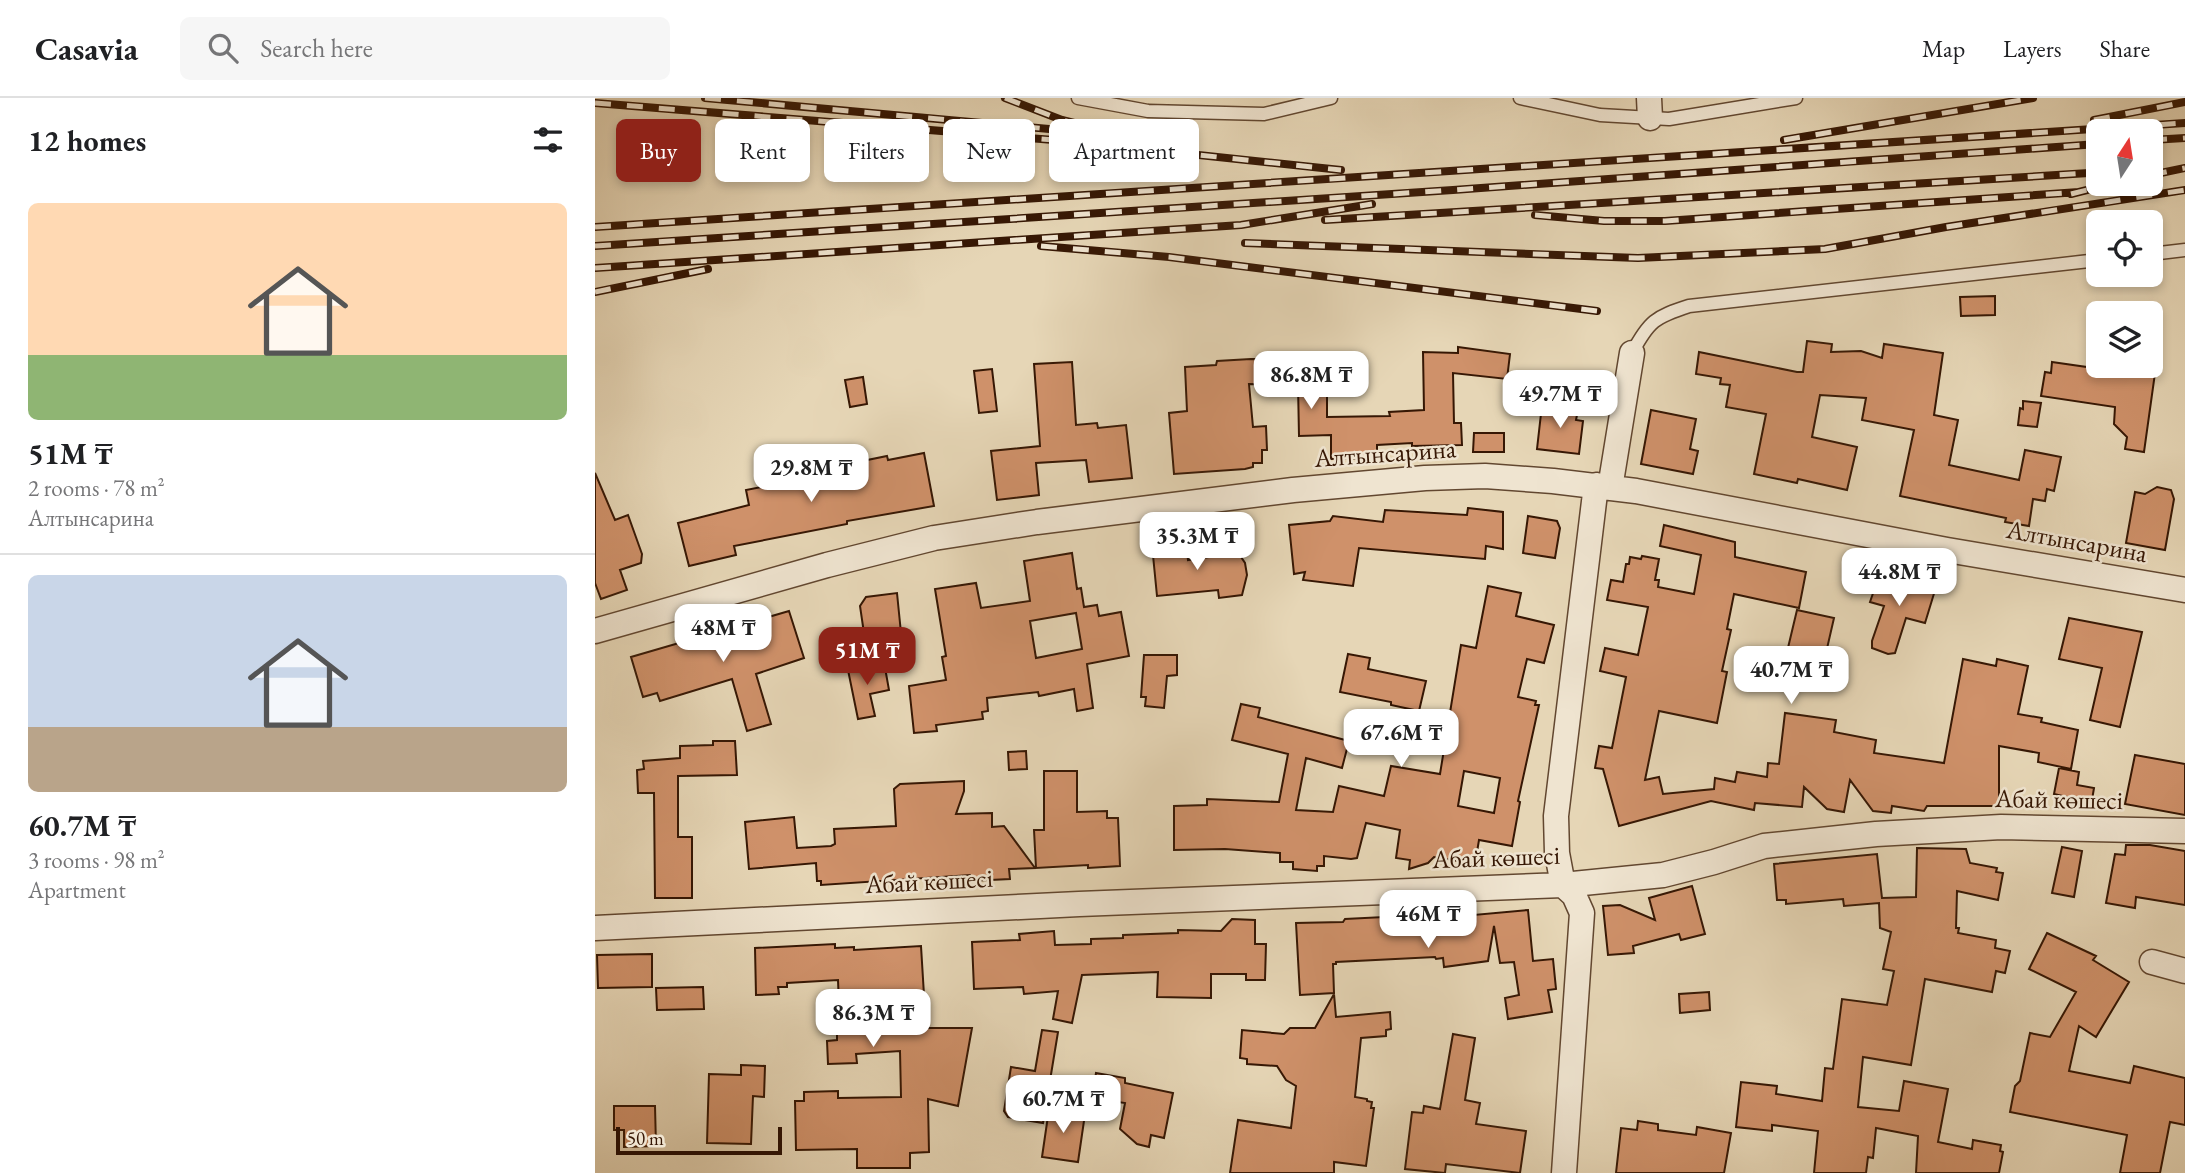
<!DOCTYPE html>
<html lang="en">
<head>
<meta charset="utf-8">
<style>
  :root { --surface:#fff; --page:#f6f6f6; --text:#202124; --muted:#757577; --line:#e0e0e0; --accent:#8f2418 }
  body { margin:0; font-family:"EB Garamond",serif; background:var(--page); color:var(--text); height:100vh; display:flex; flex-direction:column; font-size:26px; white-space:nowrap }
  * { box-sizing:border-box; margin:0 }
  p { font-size:23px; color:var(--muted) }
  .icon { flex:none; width:38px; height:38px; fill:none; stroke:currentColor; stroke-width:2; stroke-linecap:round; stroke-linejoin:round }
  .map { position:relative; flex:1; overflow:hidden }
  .sheet { display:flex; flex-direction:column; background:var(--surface); width:595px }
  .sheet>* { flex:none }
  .hud { position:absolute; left:21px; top:21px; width:665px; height:63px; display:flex; gap:14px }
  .needle { width:46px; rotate:12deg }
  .buttons { position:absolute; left:1491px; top:21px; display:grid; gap:14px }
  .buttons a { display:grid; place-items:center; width:77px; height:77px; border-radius:10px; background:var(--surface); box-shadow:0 4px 10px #0003; font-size:35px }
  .scale { position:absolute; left:21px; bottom:18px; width:166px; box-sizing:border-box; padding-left:7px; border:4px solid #361704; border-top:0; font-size:19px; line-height:24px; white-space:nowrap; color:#361704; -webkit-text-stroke:5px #efe4d0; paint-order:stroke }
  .price { position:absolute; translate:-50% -60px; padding:0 16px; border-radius:14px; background:#fff; color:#222; font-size:23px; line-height:46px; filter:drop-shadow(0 2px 4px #0008) }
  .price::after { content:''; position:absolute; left:50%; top:42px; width:21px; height:16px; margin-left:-10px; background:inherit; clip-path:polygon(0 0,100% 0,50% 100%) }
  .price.active { background:var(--accent); color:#fff }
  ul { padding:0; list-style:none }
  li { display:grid; align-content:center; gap:14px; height:371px; padding:0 28px }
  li+li { border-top:2px solid var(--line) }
  li span { display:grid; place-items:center; height:217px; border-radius:10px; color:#555 }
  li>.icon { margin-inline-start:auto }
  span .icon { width:126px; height:126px; fill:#fffc; stroke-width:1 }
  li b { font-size:30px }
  h2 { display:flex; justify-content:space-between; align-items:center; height:84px; padding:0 28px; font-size:30px }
  .pill { padding:0 24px; border-radius:10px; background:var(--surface); box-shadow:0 4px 10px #0003; font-size:24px; line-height:63px }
  .pill.active { background:var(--accent); color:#fff }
  header { display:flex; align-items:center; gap:42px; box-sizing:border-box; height:98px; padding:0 35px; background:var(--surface); border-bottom:2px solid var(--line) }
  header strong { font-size:33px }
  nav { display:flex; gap:38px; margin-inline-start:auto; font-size:24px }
  .search { width:490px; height:63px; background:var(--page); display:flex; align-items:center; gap:18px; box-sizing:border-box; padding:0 24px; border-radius:10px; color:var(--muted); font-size:26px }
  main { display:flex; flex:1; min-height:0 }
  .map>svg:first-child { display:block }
  .building { fill:#cf916a; stroke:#361704; stroke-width:2; fill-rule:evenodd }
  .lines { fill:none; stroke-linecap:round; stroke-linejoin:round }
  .service-casing { stroke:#624730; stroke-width:15 }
  .minor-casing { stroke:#624730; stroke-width:27 }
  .service { stroke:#efe4d0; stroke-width:12 }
  .minor { stroke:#efe4d0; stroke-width:24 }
  .rail-casing { stroke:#361704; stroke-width:8 }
  .rail { stroke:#efe4d0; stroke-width:5; stroke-dasharray:16; stroke-linecap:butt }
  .labels { text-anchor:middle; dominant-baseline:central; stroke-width:5; stroke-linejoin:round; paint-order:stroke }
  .street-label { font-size:26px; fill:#361704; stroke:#efe4d0 }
</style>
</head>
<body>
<header>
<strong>Casavia</strong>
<div class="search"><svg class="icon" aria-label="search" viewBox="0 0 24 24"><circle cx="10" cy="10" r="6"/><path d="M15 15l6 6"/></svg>Search here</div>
<nav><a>Map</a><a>Layers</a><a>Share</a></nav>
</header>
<main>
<section class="sheet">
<h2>12 homes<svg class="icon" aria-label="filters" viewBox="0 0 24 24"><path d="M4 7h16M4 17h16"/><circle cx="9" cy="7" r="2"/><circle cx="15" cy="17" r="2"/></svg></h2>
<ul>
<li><span style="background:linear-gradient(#ffd9b3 70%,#8fb573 0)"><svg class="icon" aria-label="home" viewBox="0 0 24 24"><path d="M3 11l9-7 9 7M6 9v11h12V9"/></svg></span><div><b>51M ₸</b><p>2 rooms · 78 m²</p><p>Алтынсарина</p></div></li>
<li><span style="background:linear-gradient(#c9d6e8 70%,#b9a48a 0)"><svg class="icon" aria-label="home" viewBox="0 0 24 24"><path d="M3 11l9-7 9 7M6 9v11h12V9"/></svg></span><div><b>60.7M ₸</b><p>3 rooms · 98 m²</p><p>Apartment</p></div></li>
</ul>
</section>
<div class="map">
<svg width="1590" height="1075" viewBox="0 0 1590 1075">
  <rect width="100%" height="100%" fill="#e6d6b6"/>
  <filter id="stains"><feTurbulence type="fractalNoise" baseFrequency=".00286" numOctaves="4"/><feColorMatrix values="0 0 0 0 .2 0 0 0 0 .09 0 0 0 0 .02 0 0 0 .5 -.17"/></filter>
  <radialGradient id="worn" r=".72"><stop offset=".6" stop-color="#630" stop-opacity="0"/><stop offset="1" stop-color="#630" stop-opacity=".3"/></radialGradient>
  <path class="building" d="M1400,198V217L1366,218L1365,199Z
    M1212,243L1237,246L1236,254L1266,253L1287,260L1289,246L1348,255L1339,317L1363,322L1354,367L1424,382L1430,352L1466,359L1459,393L1452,391L1450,403L1438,401L1434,428L1410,424L1411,420L1305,398L1319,332L1267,322L1271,300L1225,297L1217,339L1262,349L1252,392L1203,381L1202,385L1159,376L1171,316L1131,309L1135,287L1125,286L1126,280L1101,276L1104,254L1202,274H1208Z
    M863,249L915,256L912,281L858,275L859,325H866L867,347L817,348V345L782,347V360L736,361V337L704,338L703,287L654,286L658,329L671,328L672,352H667V365H658V369L650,371L579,376L574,315L592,313L590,269L621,267L622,263L656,261L729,262V268L732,267V319L795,318L794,314L829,312L828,254L863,255Z
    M477,264L481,327L502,325L503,330L531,327L537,380L494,384L491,362L441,365L444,397L402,402L396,353L445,348L439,266Z
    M1457,264L1513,272V268H1561L1549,354L1530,351L1532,339L1519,326L1520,309L1446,298L1450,274L1456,275Z
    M397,271L402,313L384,315L379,273Z
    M268,279L272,306L255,309L250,282Z
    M918,280L943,284L938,315L912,311Z
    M1428,303L1446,305L1442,329L1423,327L1425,310L1428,311Z
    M947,307L983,312L981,322L988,323L984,356L942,351Z
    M1056,312L1101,321L1095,351L1103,353L1098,376L1046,366Z
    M879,335H909V354H878Z
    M329,355L339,408L252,423V426L139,448L141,457L94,468L83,425L154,407L151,392L191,384L188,371L237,365L238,369L292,358L293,362Z
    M0,375L20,422L33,417L47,456L46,465L25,472L32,492L6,501L0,485Z
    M1562,389L1576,392L1579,401L1570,452L1531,445L1540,394L1550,396Z
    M873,410L908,414V451L891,448L890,461L764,450L758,488L708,482L710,474L699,476L694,427L735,423L738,418L788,424L790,412L872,417Z
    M933,418L962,423L965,430L960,460L928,455Z
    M1069,427L1140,444V459L1211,474L1204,510L1139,496L1132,531L1136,532L1127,573L1132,574L1122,625L1064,613L1050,682L1064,679L1068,696L1119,691L1120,680L1140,684L1142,674L1172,679L1173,665L1184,666L1190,615L1241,622L1239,634L1281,642L1279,655L1349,665L1368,561L1401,568L1402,561L1433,568L1423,616L1447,620L1446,624L1483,632L1476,671L1443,664L1444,655L1404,648V708H1332L1329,713L1297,708L1296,715L1278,713L1255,682L1249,714L1232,711L1209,689L1207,709L1160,705L1159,712L1116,703L1024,728L1008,671L1000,670L1004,648L1017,650L1031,579L1005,573L1010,550L1043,557L1053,509L1012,502L1016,482L1028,484L1031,466H1034L1035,459L1046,461L1047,458L1064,461L1060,482H1064L1063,489L1099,496L1106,457L1065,448Z
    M591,444L593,462L641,455L646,459L650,465L652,477L647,497L624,500L623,492L562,498L557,447Z
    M477,455L482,491L486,490L489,509L502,507L504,518L526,514L534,558L492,566L498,610L482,613L479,591L444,598L443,594L392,600L393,613L387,614L388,621L341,627L342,633L319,635L314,588L351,582L347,559L351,558L340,491L381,485L386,510L435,503L429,463ZM481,515L487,551L441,560L435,523Z
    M1286,472L1341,489L1330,525L1311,520L1300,555L1293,556L1277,550V543L1289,508L1275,504Z
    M893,488L926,495L921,518L959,527L949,565L932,561L923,599L941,603L940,607H944L923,703L925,704L917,748L884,742L880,766L839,759L833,765L814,771L815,762L801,760L805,732L771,725L762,760L756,761L729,758V768H722V773L698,771V764H685V755L630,751L579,752V708L612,707V701L684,704L693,656L637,642L646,606L665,610L663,619L754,643L747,670L711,660L701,712L738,714L744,688L789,698L796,668L845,676L866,547L881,550ZM869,673L905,680L899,715L863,708Z
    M302,495L307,545L271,549L265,508L271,499Z
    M1202,512L1239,520L1228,568L1225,567L1222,583L1187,575Z
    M194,513L209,560L161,576L176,626L152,633L137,581L65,603L62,595L48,599L36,559Z
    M1474,520L1547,534L1525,629L1495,622L1507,570L1464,561Z
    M753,556L775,560L773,571L831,583L824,613L796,607V604L745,594Z
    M549,557H582V577L572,578L569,610L550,608L551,599H546Z
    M289,564L294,592L275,596L280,618L263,621L253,572Z
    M118,643H140L142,677L83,678V739H97V800H60L59,695H43L42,672L49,671L48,663L85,660V648L118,647Z
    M431,653L432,671L414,672L413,654Z
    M1540,657L1590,666V717L1530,706Z
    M1464,670L1484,674L1482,687L1499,690L1496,708L1471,706L1472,699L1459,696Z
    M449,673H482V714L512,713V720H523L525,768L493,770V767L441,770L439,732H449Z
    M369,683V693L361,716L397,715V729L409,728L440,770L414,771L415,781L375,783V777L226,787V783H222L221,765L154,771L150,724L199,719L202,750L236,748L240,746L239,731L301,728L299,691L305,686Z
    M1531,747H1555L1590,753V807L1541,799L1540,810L1511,805L1520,756L1530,757Z
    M1467,749L1487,753L1479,799L1457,795Z
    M1322,750L1371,751L1375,765L1402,770L1401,774L1408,775L1403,802L1362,793L1361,830H1364L1363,835L1401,842L1400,850L1415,853L1410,875L1401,873L1397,894L1330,881L1316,967L1268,959L1263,1009L1304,1013L1309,983L1353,991L1343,1044L1377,1051L1378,1042L1406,1047L1405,1053L1408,1054L1404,1075H1321L1323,1038L1281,1030L1278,1060L1273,1059L1271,1075H1219L1223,1033L1177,1027V1033L1141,1029L1146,984L1182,988L1181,996L1227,1003L1230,970L1238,971L1247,901L1292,907L1299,873L1288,871L1296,834L1285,830L1284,805L1249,808L1248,801L1191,806V802H1182L1179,766L1282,756L1287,800L1321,799Z
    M1097,788L1110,836L1086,842L1084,836L1038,848L1039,855L1013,857L1008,808L1025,807L1060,822L1054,800Z
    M933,812L938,863L958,861L961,891L953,892L957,914L913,921L910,900L924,897L919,864L905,865L899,828L893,863L849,869L848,860L841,861L840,859L741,864V866H738L739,895L705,897L701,825L748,824L750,821L789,819V821L822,819V823L868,816V818Z
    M637,821L660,822V846H671L670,882H651V876H616V900L562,899L563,874L487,877L477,925L458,921L463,893L429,896L428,889L379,891L377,844L425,842L424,836L459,833L460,847L496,846V841L528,840V837L583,835V832L626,833Z
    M1452,835L1501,858L1498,862L1534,884L1501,939L1484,928L1474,973L1535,985L1539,968L1590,980V1027L1575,1024L1565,1075H1525L1532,1037L1415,1014L1420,988L1425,983L1435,935L1455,939L1481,894L1434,871Z
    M240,846V850L259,849V852L326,848L331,930H377L363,1008L333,1001L334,1054L315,1055V1070H262V1051L201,1052L200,1003H209V994L243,993V1000L306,999L305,953L261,956L262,965L233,966L232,943L242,942V933H245L243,882L192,885V889H183L184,896L161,897L160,850Z
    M57,856V889L3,890L2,857Z
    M108,889L109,911L62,912L61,890Z
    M1114,894L1115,912L1085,915L1084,896Z
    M739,896L741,919L795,914L796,931L791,932V938L766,940L760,999L772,1001V1003L777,1004L776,1010H779L771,1068L739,1064V1075H635L643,1022L696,1030L701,988L691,982L682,968L652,966V961L645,960L647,932L689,936L695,930H720Z
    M447,932L463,934L448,1025L413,1019L409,1013L416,969L440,973Z
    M858,936L880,940L870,1002L885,1005L881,1026L931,1033L925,1075L851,1066L850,1075L810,1071L817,1014L828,1015L829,1008L845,1011Z
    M146,967L170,968L169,999L158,998L156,1046L112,1045L114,976L146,977Z
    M501,975L530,980V985L578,995L569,1040L556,1037L554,1049L542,1046L525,1031L530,1005L497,1000Z
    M19,1008H60L61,1048L29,1049V1032H19Z
    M454,1011L490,1016L483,1064L447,1059Z
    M1043,1023L1063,1026V1032L1101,1037L1102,1029L1136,1035L1129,1075H1021L1026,1030L1042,1032Z"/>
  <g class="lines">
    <g class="service-casing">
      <path id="service" d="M483,0L553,13L669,16L736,0
        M925,0L1005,17L1074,21L1201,0
        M1556,156L1590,152
        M1037,255C1054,223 1060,219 1094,208L1503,162"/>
    </g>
    <g class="minor-casing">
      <path id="minor" d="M1054,0L1055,20
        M1015,390L1037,255
        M0,533L232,467L339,440L442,424L698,392L830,380L890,378L958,383L1041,393L1352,452L1590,492
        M0,830L484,806L968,787L1068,777L1119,764L1169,748L1281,736L1406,729L1590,733
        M1557,864L1590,873
        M969,1075L987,815L979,797L968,787L962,755L961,718L1001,387"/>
    </g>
    <use href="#service" class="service"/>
    <use href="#minor" class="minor"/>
    <g class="rail-casing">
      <path id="rail" d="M110,0L532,38
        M410,0L467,22L483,26
        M0,5L471,43L746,72
        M1499,22L1590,4
        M1189,42L1438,0
        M1556,42L1590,40
        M1556,77L1590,70
        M1476,96L1516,86
        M940,117L1009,123H1070L1484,94
        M730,122L1494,75
        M0,129L1590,25
        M650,145L1043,160L1230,151L1351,129L1590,92
        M0,148L858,92L1503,46
        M446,148L574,159L1002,213
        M0,170L646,127L777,106
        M0,194L113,171"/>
    </g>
    <use href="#rail" class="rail"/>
  </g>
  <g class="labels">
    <g class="street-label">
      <text transform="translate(790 355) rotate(-4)">Алтынсарина</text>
      <text transform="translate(1482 443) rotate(10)">Алтынсарина</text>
      <text transform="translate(1464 701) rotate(1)">Абай көшесі</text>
      <text transform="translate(901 759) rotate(-2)">Абай көшесі</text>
      <text transform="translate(334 783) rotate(-3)">Абай көшесі</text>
    </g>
  </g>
  <rect width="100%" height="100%" filter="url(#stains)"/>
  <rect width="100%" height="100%" fill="url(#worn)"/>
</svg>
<div class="buttons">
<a><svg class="needle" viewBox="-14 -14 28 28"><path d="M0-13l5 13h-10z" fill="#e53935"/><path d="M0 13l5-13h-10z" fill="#757577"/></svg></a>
<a><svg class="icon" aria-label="locate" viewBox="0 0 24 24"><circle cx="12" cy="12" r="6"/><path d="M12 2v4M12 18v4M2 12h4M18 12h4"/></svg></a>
<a><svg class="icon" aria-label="layers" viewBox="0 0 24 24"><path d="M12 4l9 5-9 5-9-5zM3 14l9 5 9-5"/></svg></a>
</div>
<div class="scale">50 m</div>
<b class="price" style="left:716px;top:313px">86.8M ₸</b>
<b class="price" style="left:965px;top:332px">49.7M ₸</b>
<b class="price" style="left:216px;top:406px">29.8M ₸</b>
<b class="price" style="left:602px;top:474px">35.3M ₸</b>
<b class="price" style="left:1304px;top:510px">44.8M ₸</b>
<b class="price" style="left:128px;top:566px">48M ₸</b>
<b class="price active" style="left:272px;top:589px">51M ₸</b>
<b class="price" style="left:1196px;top:608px">40.7M ₸</b>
<b class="price" style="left:806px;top:671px">67.6M ₸</b>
<b class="price" style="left:833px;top:852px">46M ₸</b>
<b class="price" style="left:278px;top:951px">86.3M ₸</b>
<b class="price" style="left:468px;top:1037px">60.7M ₸</b>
<div class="hud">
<a class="pill active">Buy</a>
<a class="pill">Rent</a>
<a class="pill">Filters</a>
<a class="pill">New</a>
<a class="pill">Apartment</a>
</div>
</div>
</main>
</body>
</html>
